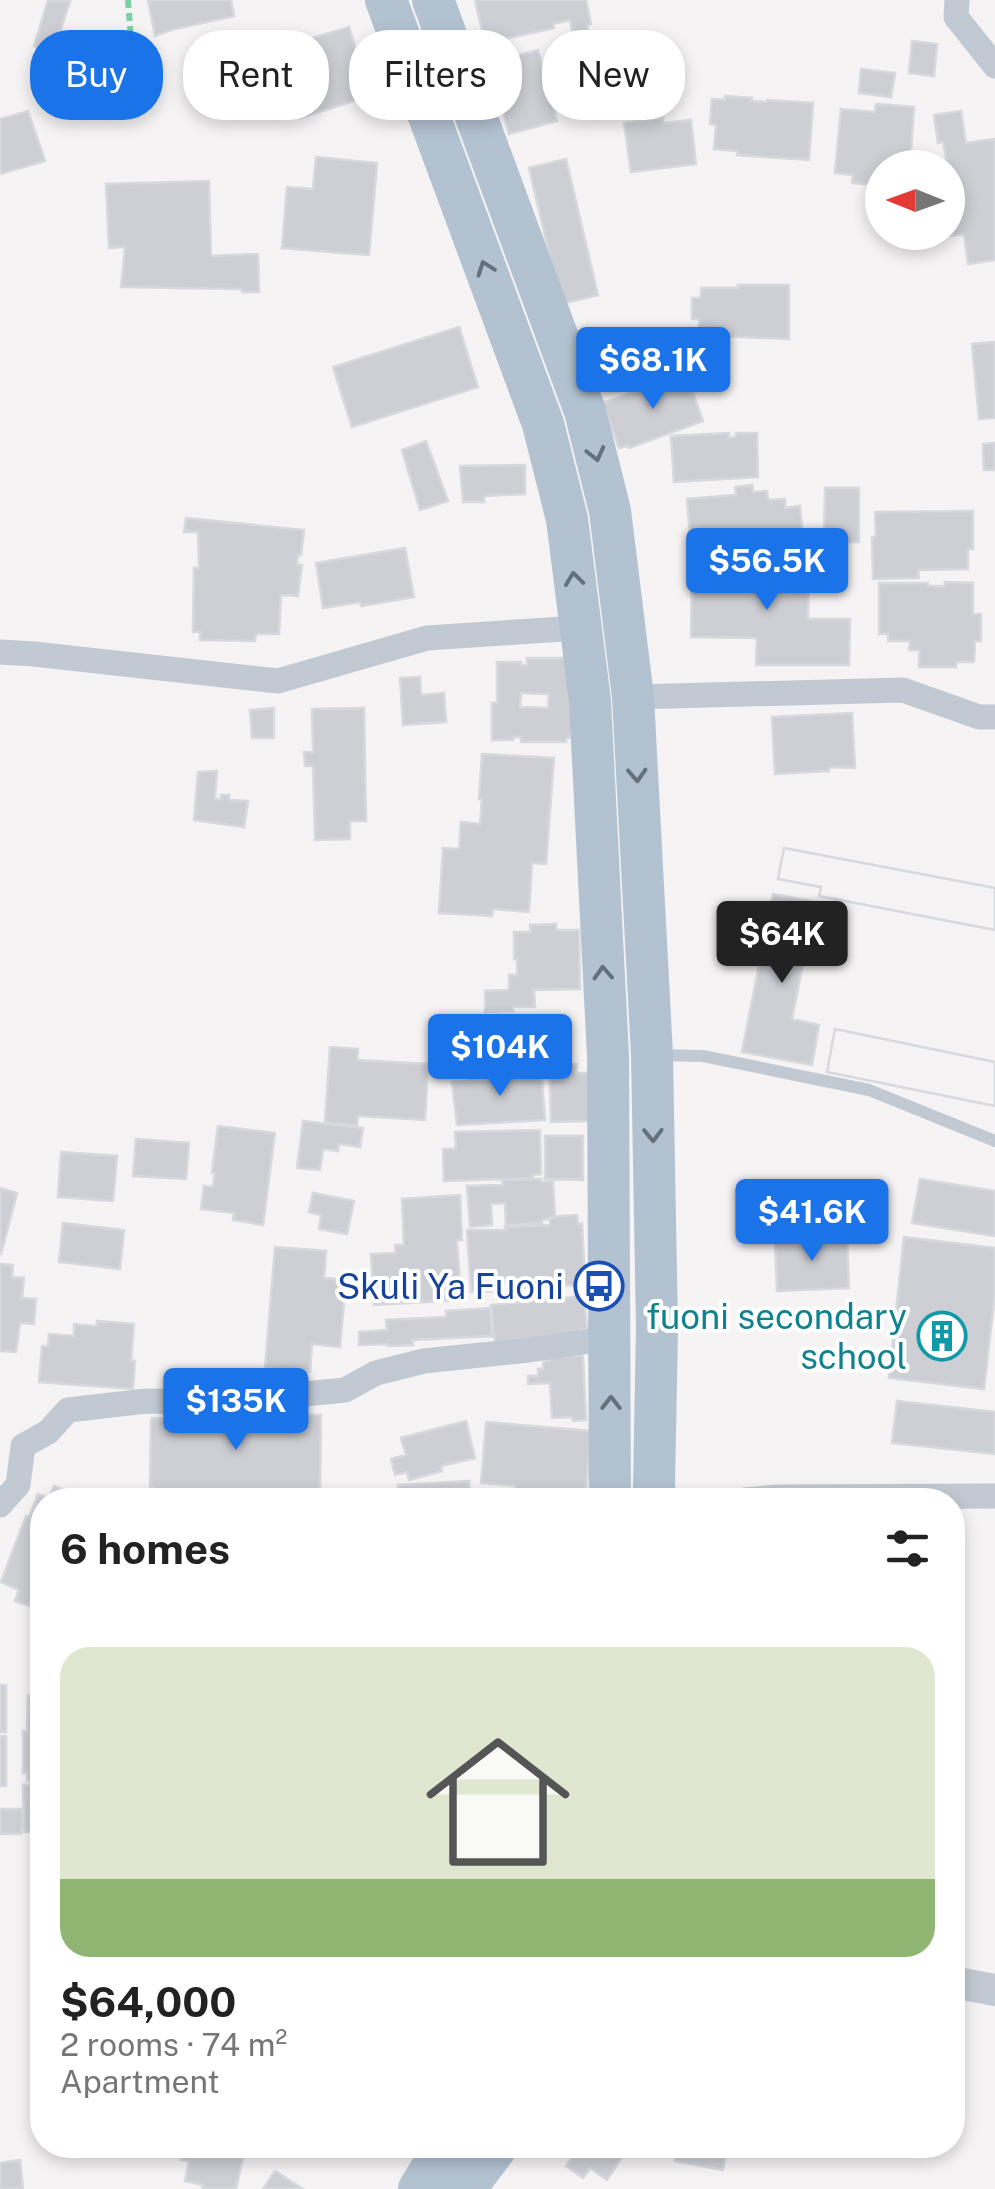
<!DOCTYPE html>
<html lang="en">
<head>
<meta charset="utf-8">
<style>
  :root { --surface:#fff; --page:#f2f2f2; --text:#222; --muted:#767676; --line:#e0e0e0; --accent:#1a73e8 }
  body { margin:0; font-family:"Public Sans",sans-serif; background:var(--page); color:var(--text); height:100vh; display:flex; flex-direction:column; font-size:38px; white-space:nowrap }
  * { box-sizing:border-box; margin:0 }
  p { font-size:32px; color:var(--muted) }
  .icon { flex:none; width:55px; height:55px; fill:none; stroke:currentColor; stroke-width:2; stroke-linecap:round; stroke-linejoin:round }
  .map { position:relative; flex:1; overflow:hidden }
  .panel { position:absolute; left:30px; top:1488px; width:935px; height:670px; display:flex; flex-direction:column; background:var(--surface); border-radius:40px; box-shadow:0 5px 15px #0003 }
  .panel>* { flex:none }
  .hud { position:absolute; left:30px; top:30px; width:935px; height:90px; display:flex; gap:20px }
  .needle { width:65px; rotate:271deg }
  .controls { position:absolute; left:865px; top:150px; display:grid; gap:20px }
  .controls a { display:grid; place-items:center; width:100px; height:100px; border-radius:50%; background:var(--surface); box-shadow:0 5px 15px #0003; font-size:50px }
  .price { position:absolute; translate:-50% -85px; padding:0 22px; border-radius:10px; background:var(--accent); color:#fff; font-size:32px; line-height:65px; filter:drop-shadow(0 2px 5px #0008) }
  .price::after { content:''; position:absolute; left:50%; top:60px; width:30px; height:22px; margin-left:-15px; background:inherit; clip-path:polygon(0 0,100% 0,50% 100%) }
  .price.current { background:#222; color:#fff }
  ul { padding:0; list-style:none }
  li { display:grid; align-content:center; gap:20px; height:530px; padding:0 30px }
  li+li { border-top:2px solid var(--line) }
  li span { display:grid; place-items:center; height:310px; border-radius:30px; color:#555 }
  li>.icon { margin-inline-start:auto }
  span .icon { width:180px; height:180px; fill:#fffc; stroke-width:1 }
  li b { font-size:42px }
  h2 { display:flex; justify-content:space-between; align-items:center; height:120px; padding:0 30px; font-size:42px }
  .pill { padding:0 35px; border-radius:40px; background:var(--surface); box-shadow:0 5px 15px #0003; font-size:35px; line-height:90px }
  .pill.current { background:var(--accent); color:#fff }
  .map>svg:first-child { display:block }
  .building { fill:#cdcfd5; stroke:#d7d9de; stroke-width:2.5; fill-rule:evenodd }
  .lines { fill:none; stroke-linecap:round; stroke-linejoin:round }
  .path { stroke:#7ad0a6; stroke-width:6; stroke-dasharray:8 5; stroke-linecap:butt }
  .service { stroke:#c1cad2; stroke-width:12 }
  .minor { stroke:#c1cad2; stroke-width:25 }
  .tertiary { stroke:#c1cad2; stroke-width:32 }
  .primary { stroke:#b3c2d1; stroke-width:42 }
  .oneway { stroke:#64717d }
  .labels { text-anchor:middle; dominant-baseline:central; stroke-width:8; stroke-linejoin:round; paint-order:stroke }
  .transit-label { font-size:35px; fill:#164399; stroke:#fff; text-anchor:end }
  .culture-label { font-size:35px; fill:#0d838f; stroke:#fff; text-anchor:end }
</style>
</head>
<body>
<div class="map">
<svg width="995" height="2189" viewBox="0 0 995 2189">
  <rect width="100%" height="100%" fill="#f5f3f3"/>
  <path class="building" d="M48,0L70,1L54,51L34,46Z
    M148,0H231L234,16L171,30L155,36Z
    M475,0H586L591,24L587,25L594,60L579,63L570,20L553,24L554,28L491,42L490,38L484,39Z
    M349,27L370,96L300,118L279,48Z
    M912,41L937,44L934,76L909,73Z
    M538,50L557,121L509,134L490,63Z
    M861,69L895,73L891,97L859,93Z
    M725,96L752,98L751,101L766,102L767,100L813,103L809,160L737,155L738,151L714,149L716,125L710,124L712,99L725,100Z
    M876,104L914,107L911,152L919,153L918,168H882V185L852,183L853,175L835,173L841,109L875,112Z
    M28,111L45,161L0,174V119Z
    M961,111L966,143L995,139V260L968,264L964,234L951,236L948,208V168L943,142L938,143L934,115Z
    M663,118V123L691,120L696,164L631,172L624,123Z
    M316,157L377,163L369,255L282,248L287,187L313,189Z
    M566,159L598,295L561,304L529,168Z
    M209,181L211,256L258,254L259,292H242V289L121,287L125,247L109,248L106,184Z
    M738,285H789V339L699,335V319H692V298H701V288H738Z
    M459,327L478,387L352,427L333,367Z
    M995,342V418L979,419L972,344Z
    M686,373L703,421L629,448L628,446L619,448L603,403Z
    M729,433V438L736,437V433H757L758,477L674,482L671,436Z
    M426,441L448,501L420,510L402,450Z
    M995,443V470H984L983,444Z
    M525,465V494L484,496V502H463L460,466Z
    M752,485L753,492L767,491L768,500L785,499V508L800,506L803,537L691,547L687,499L736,495L735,487Z
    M825,488H859V542H824Z
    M973,511V549H968V569L918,570L919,578L873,579L872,537H876L875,512Z
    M186,518L304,530L301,555H298L297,565H302L298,596L281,595L279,634H256L255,641L200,640V632H193L194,568H199L198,532H184Z
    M405,548L414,597L361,606L360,602L323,608L316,563Z
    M712,561L809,562L808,619H850L849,665H756L757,638L691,637L692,566L712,567Z
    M945,582L973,583V614H981V641H975L974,662H956V667H919V650H909L910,641H888V634H879V583H928V586H945Z
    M527,658H575L571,738H566V742H521V737H513V740H492V703H497V662H521V665H527ZM521,693L549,694L548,708L520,707Z
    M420,677L421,695L444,693L446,722L403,725L400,678Z
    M274,708V738H252L250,710Z
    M364,708L366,821H350V839L315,840L313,766H305L304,752H313L312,709Z
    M852,713L855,768L829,767V771L775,774L772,717Z
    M482,754L554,758L546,864L532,863L529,912L493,909L492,916L439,913L443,848L459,849L461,822L480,824L482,799H479Z
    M217,771L215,799H221V795H229V800L248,801L244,827L194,820L198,772Z
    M784,848L995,888V930L819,896L821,887L778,879Z
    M784,848L995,888V930L819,896L821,887L778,879Z
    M773,894L815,902L792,1019L819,1025L812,1065L742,1052Z
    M556,924V930H579L580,989L534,990L535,1007H513V1011L485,1012V991L509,990V975H517V959H514V932H531L530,925Z
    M546,1022L548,1065L503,1068V1064L492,1065V1069L453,1071L450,1026L491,1023V1028H500L499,1024Z
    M835,1029L995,1062V1106L827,1072Z
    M835,1029L995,1062V1106L827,1072Z
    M330,1047L358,1049L357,1060L428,1064L425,1120L358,1116L357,1125L325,1123Z
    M577,1064L576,1073H589L590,1121L551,1122L550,1072H555V1065Z
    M541,1069L545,1120L457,1125L452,1082L497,1078L496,1073Z
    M303,1121L363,1128L360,1147L339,1144L338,1151L323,1149L320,1170L297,1168Z
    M218,1126L275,1133L263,1225L233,1220L234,1213L201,1209L204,1186L213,1187L215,1173H212Z
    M540,1130L541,1174L533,1175V1178L444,1181L443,1149H456L455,1132Z
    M545,1136H583V1180L545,1179Z
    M136,1139L189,1143L186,1179L133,1176Z
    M61,1152L117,1156L113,1201L58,1197Z
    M541,1179V1182L553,1181L555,1217L542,1220V1223L506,1225L505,1203L491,1204L492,1225L470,1227L467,1186L503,1185L502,1180Z
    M920,1179L995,1191V1236L912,1223Z
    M0,1188L17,1193L1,1254H0Z
    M313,1193L354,1201L347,1234L319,1229L321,1215L309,1212Z
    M460,1195L462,1240H457L461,1300L374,1305L371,1254L396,1253L395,1245H404L402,1199Z
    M577,1215L578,1224L582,1223L585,1282L574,1283V1285L509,1289V1286L495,1287V1291L471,1292L467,1230H506L505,1227L550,1225V1217Z
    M63,1223L124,1230L120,1269L59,1262Z
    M904,1237L995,1248V1293L984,1389L889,1378Z
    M847,1238L849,1288L777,1291L775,1241Z
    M275,1247L326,1251L324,1278L346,1280L340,1347L312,1344L310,1372L265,1368Z
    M0,1264L13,1265L12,1277L24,1278L22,1298L36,1299L34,1324L20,1323L16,1352L0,1351Z
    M584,1296L587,1329L580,1330L581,1333L495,1342L491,1305Z
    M490,1308L492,1336L412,1340L413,1345L388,1346V1344L359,1345V1332L387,1330L386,1320L446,1317V1311Z
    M97,1321L134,1324L131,1361H135L133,1389L39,1382L42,1346H48L49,1334L74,1336V1324L97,1326Z
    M549,1352L564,1356H583L586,1420L573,1421V1417L552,1418L550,1383L528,1384V1376H538V1369H543V1362L549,1361Z
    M897,1401L995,1412V1454L892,1443Z
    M173,1413L321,1415L320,1492L253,1489V1499H242V1489H234V1495H218V1491L154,1489V1487H150L151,1421L152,1418L173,1419Z
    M466,1421L475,1458L441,1466L442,1471L409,1480L407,1472L395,1475L391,1459L406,1455L401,1438Z
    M486,1422L591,1431L586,1492L574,1491L573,1500H514L515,1486L481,1483Z
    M469,1481L471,1500H399L398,1485Z
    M54,1486L82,1497L80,1500H42V1592L40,1599L33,1596L29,1606L15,1601L19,1590L1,1582L26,1516L29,1517L38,1494L49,1498Z
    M0,1685H6V1732H0Z
    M28,1695L42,1696V1781H27V1773H23V1731H27Z
    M0,1736H6V1786H0Z
    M42,1784V1831L24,1832L23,1785Z
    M0,1809H22L21,1834H0Z
    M184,2145H254L252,2155L244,2153L236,2189H202L203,2185L185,2181L189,2161L181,2160Z
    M555,2145H630L607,2180L590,2168L583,2178L566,2166L572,2157Z
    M678,2145H728L723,2170L675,2161Z
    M20,2160L23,2189H0V2163Z
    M275,2171L303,2189H263Z"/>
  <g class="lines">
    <path class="path" d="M128,0L132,52"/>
    <path class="service" d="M656,1055L703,1056L869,1090L995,1141"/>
    <path class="minor" d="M957,0L956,17L995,66
      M0,652L34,654L278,681L427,638L563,629L581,631
      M633,697L903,690L979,717H995
      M744,1500L777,1497L995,1496
      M0,1505L18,1485L23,1446L48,1432L68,1410L146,1401L225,1402L345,1390L376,1373L424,1361L529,1350L611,1338"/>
    <path class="tertiary" d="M952,1982L995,1990"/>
    <path class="primary" d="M386,0L543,424L567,519L590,701L608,1056L610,1500
      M433,0L585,411L610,511L633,697L652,1055L657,1328L654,1486L656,1500
      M419,2189L446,2145
      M465,2189L498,2145"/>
  </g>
  <defs><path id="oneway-chevron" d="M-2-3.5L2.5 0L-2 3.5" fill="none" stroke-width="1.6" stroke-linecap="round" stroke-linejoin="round" transform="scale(2.5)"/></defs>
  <g class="oneway">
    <use href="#oneway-chevron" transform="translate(485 268) rotate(-110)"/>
    <use href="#oneway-chevron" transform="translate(596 454) rotate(76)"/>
    <use href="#oneway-chevron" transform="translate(574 579) rotate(-97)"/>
    <use href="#oneway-chevron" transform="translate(637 775) rotate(87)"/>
    <use href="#oneway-chevron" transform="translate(603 973) rotate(-93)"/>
    <use href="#oneway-chevron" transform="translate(653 1135) rotate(89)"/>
    <use href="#oneway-chevron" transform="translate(611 1403) rotate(-90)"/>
  </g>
  <defs>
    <g id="bus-ring" transform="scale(2.5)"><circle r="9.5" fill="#fff" stroke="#1a4fb4" stroke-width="1.5"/><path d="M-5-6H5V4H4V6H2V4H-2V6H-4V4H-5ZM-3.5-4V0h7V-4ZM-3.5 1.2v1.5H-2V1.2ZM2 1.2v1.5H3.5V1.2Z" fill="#1a4fb4"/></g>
    <g id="building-ring" transform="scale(2.5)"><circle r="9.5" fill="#fff" stroke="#0f9aa8" stroke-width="1.5"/><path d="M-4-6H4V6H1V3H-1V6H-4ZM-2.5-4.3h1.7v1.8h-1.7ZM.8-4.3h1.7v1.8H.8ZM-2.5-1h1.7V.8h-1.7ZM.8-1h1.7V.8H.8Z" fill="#0f9aa8"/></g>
  </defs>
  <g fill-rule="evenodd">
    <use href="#bus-ring" x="599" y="1286"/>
    <use href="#building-ring" x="942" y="1336"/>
  </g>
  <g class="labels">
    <g class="transit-label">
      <text x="564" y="1286">Skuli Ya Fuoni</text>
    </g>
    <g class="culture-label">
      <text x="907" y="1316">fuoni secondary<tspan x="907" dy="40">school</tspan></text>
    </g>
  </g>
</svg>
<div class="controls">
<a><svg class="needle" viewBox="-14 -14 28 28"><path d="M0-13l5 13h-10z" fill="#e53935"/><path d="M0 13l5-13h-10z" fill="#767676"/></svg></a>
</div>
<b class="price" style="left:653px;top:412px">$68.1K</b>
<b class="price" style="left:767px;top:613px">$56.5K</b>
<b class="price current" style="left:782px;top:986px">$64K</b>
<b class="price" style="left:500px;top:1099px">$104K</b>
<b class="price" style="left:812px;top:1264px">$41.6K</b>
<b class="price" style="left:236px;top:1453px">$135K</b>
<div class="hud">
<a class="pill current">Buy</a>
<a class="pill">Rent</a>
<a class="pill">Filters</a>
<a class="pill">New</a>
</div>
<section class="panel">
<h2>6 homes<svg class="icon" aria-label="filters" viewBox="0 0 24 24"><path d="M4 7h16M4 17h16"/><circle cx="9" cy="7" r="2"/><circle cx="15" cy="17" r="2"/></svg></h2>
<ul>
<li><span style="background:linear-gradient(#dfe7d0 75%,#8fb573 0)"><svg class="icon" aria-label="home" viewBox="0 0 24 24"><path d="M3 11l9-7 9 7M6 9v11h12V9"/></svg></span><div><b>$64,000</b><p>2 rooms · 74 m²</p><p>Apartment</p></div></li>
</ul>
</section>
</div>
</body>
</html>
